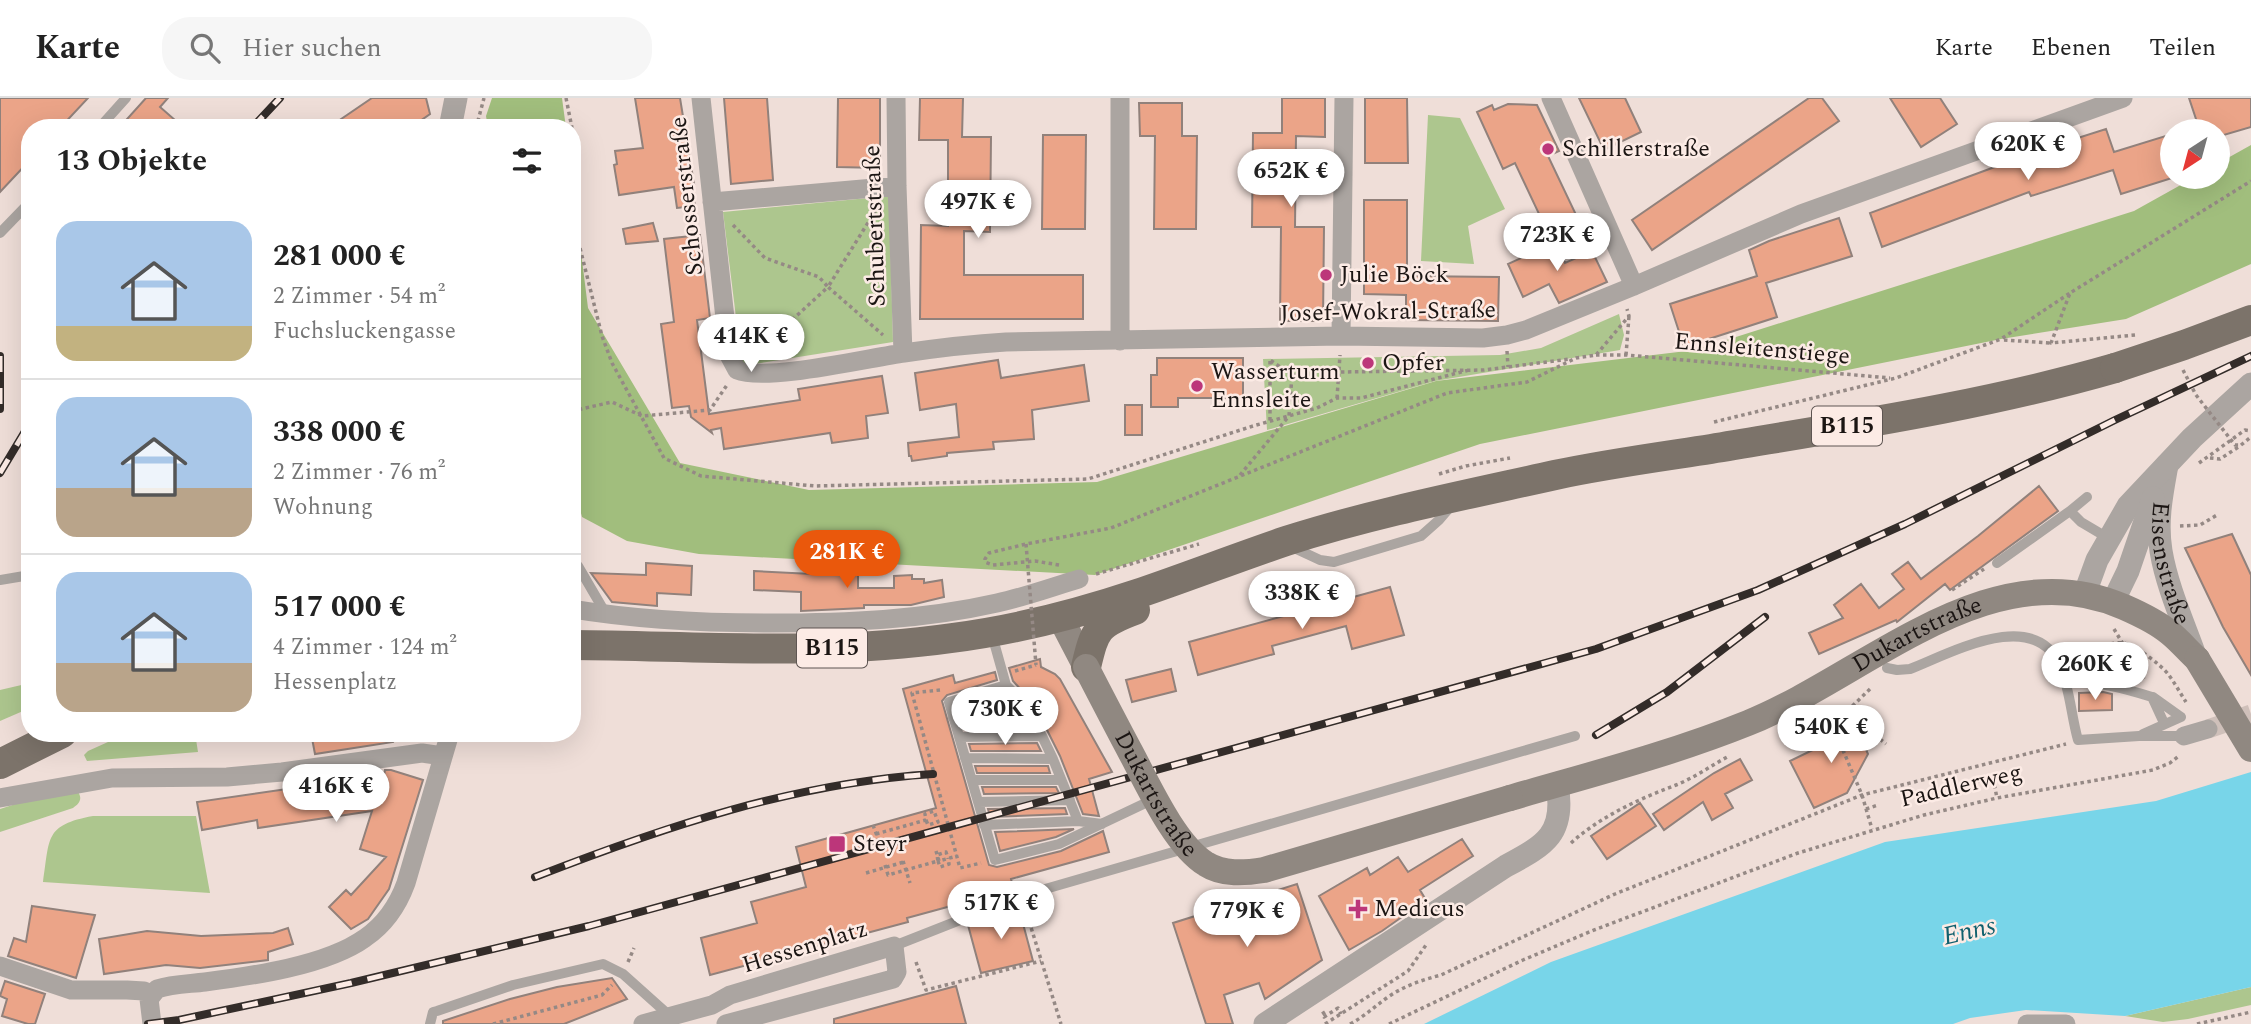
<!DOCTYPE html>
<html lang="de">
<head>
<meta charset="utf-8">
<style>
  :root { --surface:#fff; --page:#f6f6f6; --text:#222; --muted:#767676; --line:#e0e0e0; --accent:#ea580c }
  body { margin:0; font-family:Spectral,serif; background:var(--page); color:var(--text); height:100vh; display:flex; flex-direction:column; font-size:26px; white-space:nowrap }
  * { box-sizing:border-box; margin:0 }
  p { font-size:23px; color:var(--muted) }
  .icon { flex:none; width:38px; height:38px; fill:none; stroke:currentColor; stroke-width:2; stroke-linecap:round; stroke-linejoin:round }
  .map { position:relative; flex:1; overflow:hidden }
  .side { position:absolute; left:21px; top:21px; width:560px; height:623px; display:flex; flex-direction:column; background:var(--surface); border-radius:28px; box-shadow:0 7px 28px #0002 }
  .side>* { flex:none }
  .needle { width:46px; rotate:216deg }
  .controls { position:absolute; left:2160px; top:21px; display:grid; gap:14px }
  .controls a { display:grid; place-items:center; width:70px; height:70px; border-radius:50%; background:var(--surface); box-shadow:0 7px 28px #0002; font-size:35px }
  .price { position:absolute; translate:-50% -60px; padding:0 16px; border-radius:24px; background:#fff; color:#222; font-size:23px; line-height:46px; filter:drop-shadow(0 2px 4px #0008) }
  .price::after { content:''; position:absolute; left:50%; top:42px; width:21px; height:16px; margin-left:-10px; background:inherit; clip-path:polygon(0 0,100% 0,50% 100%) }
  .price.active { background:var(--accent); color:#fff }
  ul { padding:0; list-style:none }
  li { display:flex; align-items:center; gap:21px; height:175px; padding:0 35px }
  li+li { border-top:2px solid var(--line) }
  li span { display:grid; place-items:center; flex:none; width:196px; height:140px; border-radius:21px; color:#555 }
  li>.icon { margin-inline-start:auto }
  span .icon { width:84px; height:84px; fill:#fffc; stroke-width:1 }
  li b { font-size:30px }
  h2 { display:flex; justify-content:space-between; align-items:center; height:84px; padding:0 35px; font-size:30px }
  header { display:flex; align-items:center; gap:42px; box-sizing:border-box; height:98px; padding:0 35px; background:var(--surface); border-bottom:2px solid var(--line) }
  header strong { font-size:33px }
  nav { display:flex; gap:38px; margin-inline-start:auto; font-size:24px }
  .search { width:490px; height:63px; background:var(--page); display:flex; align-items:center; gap:18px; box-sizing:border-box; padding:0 24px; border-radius:28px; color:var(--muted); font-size:26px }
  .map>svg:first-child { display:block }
  .green { fill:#adc68e }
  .forest { fill:#a1be7d }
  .water { fill:#78d5e9 }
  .building { fill:#eba488; stroke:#91817b; stroke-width:2 }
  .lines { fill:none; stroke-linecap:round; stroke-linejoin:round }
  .minor-tunnel { stroke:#cfc0ba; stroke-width:19; stroke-dasharray:19 10; stroke-linecap:butt }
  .path { stroke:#958985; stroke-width:3.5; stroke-dasharray:3.5 3.5; stroke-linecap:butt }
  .service { stroke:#aba5a1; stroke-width:10 }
  .minor { stroke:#aba5a1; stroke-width:19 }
  .tertiary { stroke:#aba5a1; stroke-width:23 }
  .secondary { stroke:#908881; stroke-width:26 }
  .primary { stroke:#7c736a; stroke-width:30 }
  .rail-casing { stroke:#332c29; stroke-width:8 }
  .rail { stroke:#fcebe5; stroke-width:5; stroke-dasharray:16; stroke-linecap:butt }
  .path-bridge { stroke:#958985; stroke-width:3.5; stroke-dasharray:3.5 3.5; stroke-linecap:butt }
  .secondary-bridge { stroke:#908881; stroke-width:26 }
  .primary-bridge { stroke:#7c736a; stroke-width:30 }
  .poi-dot { fill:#bc367a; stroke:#fcebe5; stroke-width:2.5 }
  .labels { text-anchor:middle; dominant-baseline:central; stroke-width:5; stroke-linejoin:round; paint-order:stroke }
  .shield { fill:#fcebe5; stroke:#5e5552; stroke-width:2 }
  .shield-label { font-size:23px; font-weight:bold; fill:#1b1513 }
  .poi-label { font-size:24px; fill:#1b1513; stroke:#fcebe5; text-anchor:start }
  .street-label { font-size:24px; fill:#1b1513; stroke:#fcebe5 }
  .water-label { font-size:26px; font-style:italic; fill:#11606e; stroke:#fcebe5 }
</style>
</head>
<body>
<header>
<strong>Karte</strong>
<div class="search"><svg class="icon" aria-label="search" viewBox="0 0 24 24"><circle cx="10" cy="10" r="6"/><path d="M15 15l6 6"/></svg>Hier suchen</div>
<nav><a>Karte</a><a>Ebenen</a><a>Teilen</a></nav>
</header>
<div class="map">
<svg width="2251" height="926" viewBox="0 0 2251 926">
  <rect width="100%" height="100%" fill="#efded8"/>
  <path class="green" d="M1428,17L1460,20L1505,111L1468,128L1474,166L1421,163Z
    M889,98L893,244L742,268L723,114Z
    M1619,216L1624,237L1620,252L1435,283L1267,332L1263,261L1500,257L1541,250Z
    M30,585V610L0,623V592Z
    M128,635H195L198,654L87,663L84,657L88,653Z
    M78,694C83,701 79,706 73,710L0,734V711L47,696Z
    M93,718H196L210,795L43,784C50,740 44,727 93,718Z
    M2251,889V907L2188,921L2163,924L2125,918Z"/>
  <path class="forest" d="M492,0H562L566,30H488L486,18Z
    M2251,47V166L2126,221L2001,241L1480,346L1095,477L699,456L627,443L582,419L572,381V82L588,210L680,365L809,392L1097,384L1436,283L1695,252L2134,113L2195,79H2217V66Z"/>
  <path class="water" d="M2251,674V889L2125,918L2026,912L1970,920L1953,926H1424L1551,864L1885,744L2156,703Z"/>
  <path class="building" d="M0,0H88L60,30H30V62L0,94Z
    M146,0H168L160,9L184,30H119Z
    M372,0H426L430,16L410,30H328Z
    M635,0H680L694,86H692L695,108L677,110L674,89L619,97L614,67L617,66L615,53L643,50Z
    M724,0H767L773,82L731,86Z
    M838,0H880V70L837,69Z
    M920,0H963L962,39H991L990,134L964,133V177H1083V221H920L921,127L948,128V42H919Z
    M1282,0H1325V39L1296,38L1295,129H1324L1323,223H1280L1281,129H1252L1253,35H1282Z
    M1365,0H1407L1408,65H1365Z
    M1579,0H1625L1641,34L1604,52Z
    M1809,0H1822L1839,23L1652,152L1632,122Z
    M1890,0H1940L1957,26L1921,49Z
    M2189,0H2251V29L2217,39V33H2200Z
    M1139,5H1182V38H1197L1196,131H1154L1155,38H1140Z
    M1508,6L1537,7L1559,53L1548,58L1578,121L1548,135L1515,65L1503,71L1477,14L1492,7L1494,12Z
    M2106,31L2114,54L2172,36V80L2121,96L2113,72L2031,98L2029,94L1882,149L1870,115L2019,60L2018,59Z
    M1043,37H1086L1085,131H1042Z
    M1364,102H1407V178L1499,179L1498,223L1406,222V197L1364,196Z
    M1839,120L1852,158L1766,185L1777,219L1684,249L1670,206L1757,178L1749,152L1769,143Z
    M653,125L658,143L626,146L623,131Z
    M700,137L710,220L697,222L709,316L800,302L798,291L882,278L888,315L866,318L868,340L832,345L830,335L724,351L721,330L711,332L712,335L691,319L689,308L672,310L661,226L674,224L664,141Z
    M1556,144L1565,165L1592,153L1607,184L1559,205L1549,186L1523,199L1508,166Z
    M1157,260H1243V300H1178V309H1151V277H1157Z
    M998,262L1001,280L1084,267L1089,303L1032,312L1034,341L993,344L994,351L947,355V358L912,363L911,358H909L908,345L959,339L956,306L920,312L915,275Z
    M1125,307H1142V337H1125Z
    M2039,388L2058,413L1950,492L1945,486L1897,524L1896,522L1819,556L1809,535L1843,520L1834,507L1861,486L1879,510L1904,491L1892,476L1908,464L1921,481L1978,438Z
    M2232,436L2251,477V577L2223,529L2185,450Z
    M646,465L692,468L691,497L657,495V508L612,504L591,475L646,477Z
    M754,473L812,476H858V490H894V478L912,477V481H924V485L942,482L944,499L911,507H864V510L801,513V494L754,492Z
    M1390,489L1404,537L1352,551L1346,528L1272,548L1274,556L1198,577L1189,544Z
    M1040,561L1041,569L1055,576L1060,581L1112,674L1089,681L1099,718L1083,716L1060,658L1039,616L1025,596L1013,583L1009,570Z
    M1171,571L1176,593L1132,604L1126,582Z
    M995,574L997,582L947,597L942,603L989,767L997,769L1061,753L1103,733L1109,754L1011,781L1014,793L964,813L962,805L907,820L908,824L710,877L701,840L757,825L751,804L806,789L796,749L936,710L903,591L953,577L955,585Z
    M2103,594L2112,596V612L2079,613V595Z
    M1004,595L1018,612H959L958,609Z
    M1853,623L1868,656L1847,695L1814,710L1790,663L1821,648L1817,640Z
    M1027,626L1029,631H965L964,627Z
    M311,635H392L393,644L315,656Z
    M1037,645L1041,653H971L969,646Z
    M1740,661L1752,682L1725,696L1733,710L1712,722L1703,704L1664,732L1653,716L1714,675Z
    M975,668H1048L1050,675H977Z
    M385,672H391L423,682L389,791L368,821L351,831L329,809L346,792L351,797L386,759L360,751L372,713L258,730L257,722L202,732L197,704L384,677Z
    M982,689H1056L1059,695L984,696Z
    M1640,705L1656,728L1607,761L1591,738Z
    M1065,710L1067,716L990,719L988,711Z
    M1074,731L1056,739L1000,753L995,734Z
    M1462,741L1473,758L1420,792L1426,802L1382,833L1349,852L1319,798L1367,770L1370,777L1398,759L1408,774Z
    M1297,786L1322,862L1265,901L1259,885L1224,897L1233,926H1206L1173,825Z
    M1018,807L1033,863L981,875L968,827Z
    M32,808L95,817L76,880L8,858L14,840L26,844Z
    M288,830L293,846L268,854V862L200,870L166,867L104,876L99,841L147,833L201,838L273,835Z
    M612,880L627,901L564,926H443V923L510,901L557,889Z
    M5,883L45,896L35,926H28L2,918L7,901L0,898Z
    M956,888L966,926H834V921Z"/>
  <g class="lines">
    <path class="minor-tunnel" d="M2208,631L2251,616"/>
    <path class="path" d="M566,0L572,30
      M476,30L484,0
      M572,32L577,80L575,115L578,142L602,238L612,265L664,360L701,378L815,388L1088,381L1253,328L1317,310L1337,300H1361L1469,272
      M733,127L765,160L819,179L828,189L879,107
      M2135,237L2051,245L2070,195L2251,83
      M2004,242L2051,245
      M1507,253L1508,269
      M756,255L828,189L883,237
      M1596,257H1626L1890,280
      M1626,257L1629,218
      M1270,263V324
      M2183,272L2196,297
      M1292,277L1339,274L1484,272L1570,261
      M1337,300L1340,257
      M572,313L612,304L642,318L710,312L727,287
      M1714,324L1896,280L2001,241L2070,195
      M2241,347L2251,339
      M2210,360L2220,361L2240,348
      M2199,365L2245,332L2251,333
      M1439,376L1466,368L1510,360
      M1240,377L1289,318L1292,277L1270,262
      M2180,428L2200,427L2217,417
      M1059,467L1035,463L993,467L985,464V461L989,455L1026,446L1111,430L1447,295L1527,284L1576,260L1596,257L1629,218L1627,211
      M1096,476L1199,446
      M1952,492L1984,471
      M2114,531L2144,581
      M2072,562C2087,555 2107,543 2124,545C2135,547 2161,567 2168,576C2175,585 2180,595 2186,604
      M1015,573L1036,567
      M1870,591L1841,619L1834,631L1862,697L1872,731
      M940,592L912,595L960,770L981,765
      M1848,614L1886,646
      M1993,680L1997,700
      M1971,685L2017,674
      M1866,711L1878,707
      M873,727L879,743
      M876,736L926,722L925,716L934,713L938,724L928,727L926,722
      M1571,745C1601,718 1639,701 1676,687C1694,680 1712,667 1729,658
      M936,753L939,763L957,758
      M903,763L910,785
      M938,763L940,769L949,766L948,760
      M885,767L888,777L938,763L937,757L946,754L948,760
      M866,775L904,764
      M1025,810L1061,926
      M628,864L634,850
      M916,864L926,892L1041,863
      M1325,914L1322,916L1324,919L1338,910L1341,916
      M493,926L602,897L612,887
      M1325,926L1408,873L1426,847
      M1350,926C1365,918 1374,909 1388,899C1404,888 1422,882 1441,877L1615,796L1862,697L2066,646
      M1389,926L1523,862L1594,832L1798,755L1924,717L1997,700L2153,672L2170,665L2180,657
      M2197,926L2251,914"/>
    <path class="service" d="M99,30L126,0
      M0,135L30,104
      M2070,413L2081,424L2108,440
      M1292,449L1320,462L1334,464L1421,438L1439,422L1451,408
      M572,462L578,468L606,516
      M1997,465L2070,413L2087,399
      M0,482L30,477
      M992,537L1006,587L1020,601L1042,638L1053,661L1078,723
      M1887,570L1897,572L1910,571C1951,555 2035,508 2060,568C2070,591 2071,617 2078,642L2139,638H2184
      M2065,583C2096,583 2123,590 2152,599L2164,625
      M1006,587L949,604L995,762L1059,746L1154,701
      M2153,599L2181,619
      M953,620L1032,619
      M2143,636L2181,619
      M959,639L1042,638
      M965,660L1053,661
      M972,682H1061
      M979,704L1070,702
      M984,727L1078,723L1102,726
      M894,848L1021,798L1575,638
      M430,926L433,914L437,913L513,887L603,866L623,876L671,919"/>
    <path class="minor" d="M701,0L729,257L737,272C766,284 868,260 904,255C938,250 972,246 1006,244L1341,238L1483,240L1507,237L1526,232L1634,188L1801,116L2123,0
      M896,0L897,88L903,255
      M1120,0V243
      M1551,0L1634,188
      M712,104L897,88
      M1341,238L1344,0
      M572,511C638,522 702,525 769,525C846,525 922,522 997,505C1025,499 1052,489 1079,481
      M2184,638L2208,631
      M0,700L112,680L227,679L282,674L422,655L443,658
      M0,868L71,892H127L144,893L151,896
      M152,926L149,901L157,891C172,886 189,886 205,884C251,878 326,868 365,840C384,827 398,807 406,785L450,635
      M643,926L712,907L730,897L894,848L897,874L893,881L726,926
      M2027,926H2066"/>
    <g class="tertiary">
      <path d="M450,30L456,0"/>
      <path id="s1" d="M2167,367C2162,395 2156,423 2161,453C2167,489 2184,526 2196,560"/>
      <path d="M2085,495L2097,462L2128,408L2192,340L2251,286"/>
      <path d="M2113,504L2128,473L2153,400"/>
      <path d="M1265,926L1506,768C1545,747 1566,736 1557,686"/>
    </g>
    <g class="secondary">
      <path d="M1060,519L1086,569"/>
      <path id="s2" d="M1510,700C1589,677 1671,656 1748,625C1865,578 1990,450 2124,509C2140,516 2157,524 2170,535C2180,543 2188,553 2197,561"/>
    </g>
    <path class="primary" d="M572,547C699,548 826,558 952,540C1015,532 1077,516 1137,496C1187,479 1236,460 1286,443C1374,415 1465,397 1555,377C1606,366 1659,359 1711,351C1847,328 1983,308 2115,270
      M1086,569C1095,531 1097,526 1135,512
      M0,666L62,635"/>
    <g class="rail-casing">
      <path id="rail" d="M252,30L280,0
        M0,258V311
        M0,375L30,325
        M1596,637L1667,594L1765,519
        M535,779C664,729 794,685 933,676
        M148,926L179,922L351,885L589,828L1596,551L1758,492L1905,426L2115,322L2251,258"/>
    </g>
    <use href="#rail" class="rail"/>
    <path class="path-bridge" d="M2196,297L2235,347H2241
      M1026,446L1036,567"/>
    <g class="secondary-bridge">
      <path d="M2197,561L2251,651"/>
      <path id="s3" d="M1086,569C1101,598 1116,627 1131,655C1148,687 1175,747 1206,766C1223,777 1245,775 1264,772L1510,700"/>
    </g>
    <path class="primary-bridge" d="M2115,270L2184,247L2251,222"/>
  </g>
  <g class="poi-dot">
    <circle cx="1548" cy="51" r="7"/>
    <circle cx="1326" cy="177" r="7"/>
    <circle cx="1368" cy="265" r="7"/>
    <circle cx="1197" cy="288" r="7"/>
    <rect x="828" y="737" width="18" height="18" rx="3.5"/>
    <path d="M1354.5 800.5h7v7h7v7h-7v7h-7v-7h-7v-7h7z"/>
  </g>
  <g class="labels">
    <g class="shield">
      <rect x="1812" y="308.5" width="70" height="39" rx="5"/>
      <rect x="797" y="530.5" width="70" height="39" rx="5"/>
    </g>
    <g class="shield-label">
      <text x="1847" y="328">B115</text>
      <text x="832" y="550">B115</text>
    </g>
    <g class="poi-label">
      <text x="1562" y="51">Schillerstraße</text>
      <text x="1340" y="177">Julie Böck</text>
      <text x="1382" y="265">Opfer</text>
      <text x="1211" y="274">Wasserturm<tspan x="1211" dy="28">Ennsleite</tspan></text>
      <text x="853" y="746">Steyr</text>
      <text x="1374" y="811">Medicus</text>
    </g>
    <g class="street-label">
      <text transform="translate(687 98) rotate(-96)">Schosserstraße</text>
      <text transform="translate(875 128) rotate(-92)">Schubertstraße</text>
      <text transform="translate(1388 214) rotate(-1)">Josef-Wokral-Straße</text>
      <text transform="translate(1762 251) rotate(5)">Ennsleitenstiege</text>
      <text stroke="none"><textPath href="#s1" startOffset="100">Eisenstraße</textPath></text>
      <text stroke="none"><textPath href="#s2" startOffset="441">Dukartstraße</textPath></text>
      <text transform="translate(1961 688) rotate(-13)">Paddlerweg</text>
      <text stroke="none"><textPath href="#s3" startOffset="145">Dukartstraße</textPath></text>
      <text transform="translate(805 849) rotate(-17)">Hessenplatz</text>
    </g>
    <g class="water-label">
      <text transform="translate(1969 833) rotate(-13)">Enns</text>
    </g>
  </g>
</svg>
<div class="controls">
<a><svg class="needle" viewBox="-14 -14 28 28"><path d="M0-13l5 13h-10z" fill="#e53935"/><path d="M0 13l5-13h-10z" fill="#767676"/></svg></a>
</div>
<b class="price" style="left:2028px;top:84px">620K €</b>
<b class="price" style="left:1291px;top:111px">652K €</b>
<b class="price" style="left:978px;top:142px">497K €</b>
<b class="price" style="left:1557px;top:175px">723K €</b>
<b class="price" style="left:751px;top:276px">414K €</b>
<b class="price active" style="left:847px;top:492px">281K €</b>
<b class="price" style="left:1302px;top:533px">338K €</b>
<b class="price" style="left:2095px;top:604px">260K €</b>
<b class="price" style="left:1005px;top:649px">730K €</b>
<b class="price" style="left:1831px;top:667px">540K €</b>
<b class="price" style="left:336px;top:726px">416K €</b>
<b class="price" style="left:1001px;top:843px">517K €</b>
<b class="price" style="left:1247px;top:851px">779K €</b>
<section class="side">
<h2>13 Objekte<svg class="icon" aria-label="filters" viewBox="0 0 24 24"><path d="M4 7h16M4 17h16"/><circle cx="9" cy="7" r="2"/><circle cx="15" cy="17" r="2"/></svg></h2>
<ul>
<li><span style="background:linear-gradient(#a9c7e8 75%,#c2b280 0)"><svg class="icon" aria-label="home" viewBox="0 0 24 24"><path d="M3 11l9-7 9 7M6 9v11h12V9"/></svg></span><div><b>281 000 €</b><p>2 Zimmer · 54 m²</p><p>Fuchsluckengasse</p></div></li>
<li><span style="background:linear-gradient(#a9c7e8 65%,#b9a48a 0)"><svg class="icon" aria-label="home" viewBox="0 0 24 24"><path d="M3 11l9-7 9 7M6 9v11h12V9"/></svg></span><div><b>338 000 €</b><p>2 Zimmer · 76 m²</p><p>Wohnung</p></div></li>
<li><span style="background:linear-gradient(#a9c7e8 65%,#b9a48a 0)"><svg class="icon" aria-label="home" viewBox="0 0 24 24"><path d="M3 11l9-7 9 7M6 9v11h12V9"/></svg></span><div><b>517 000 €</b><p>4 Zimmer · 124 m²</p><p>Hessenplatz</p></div></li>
</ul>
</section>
</div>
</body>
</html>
